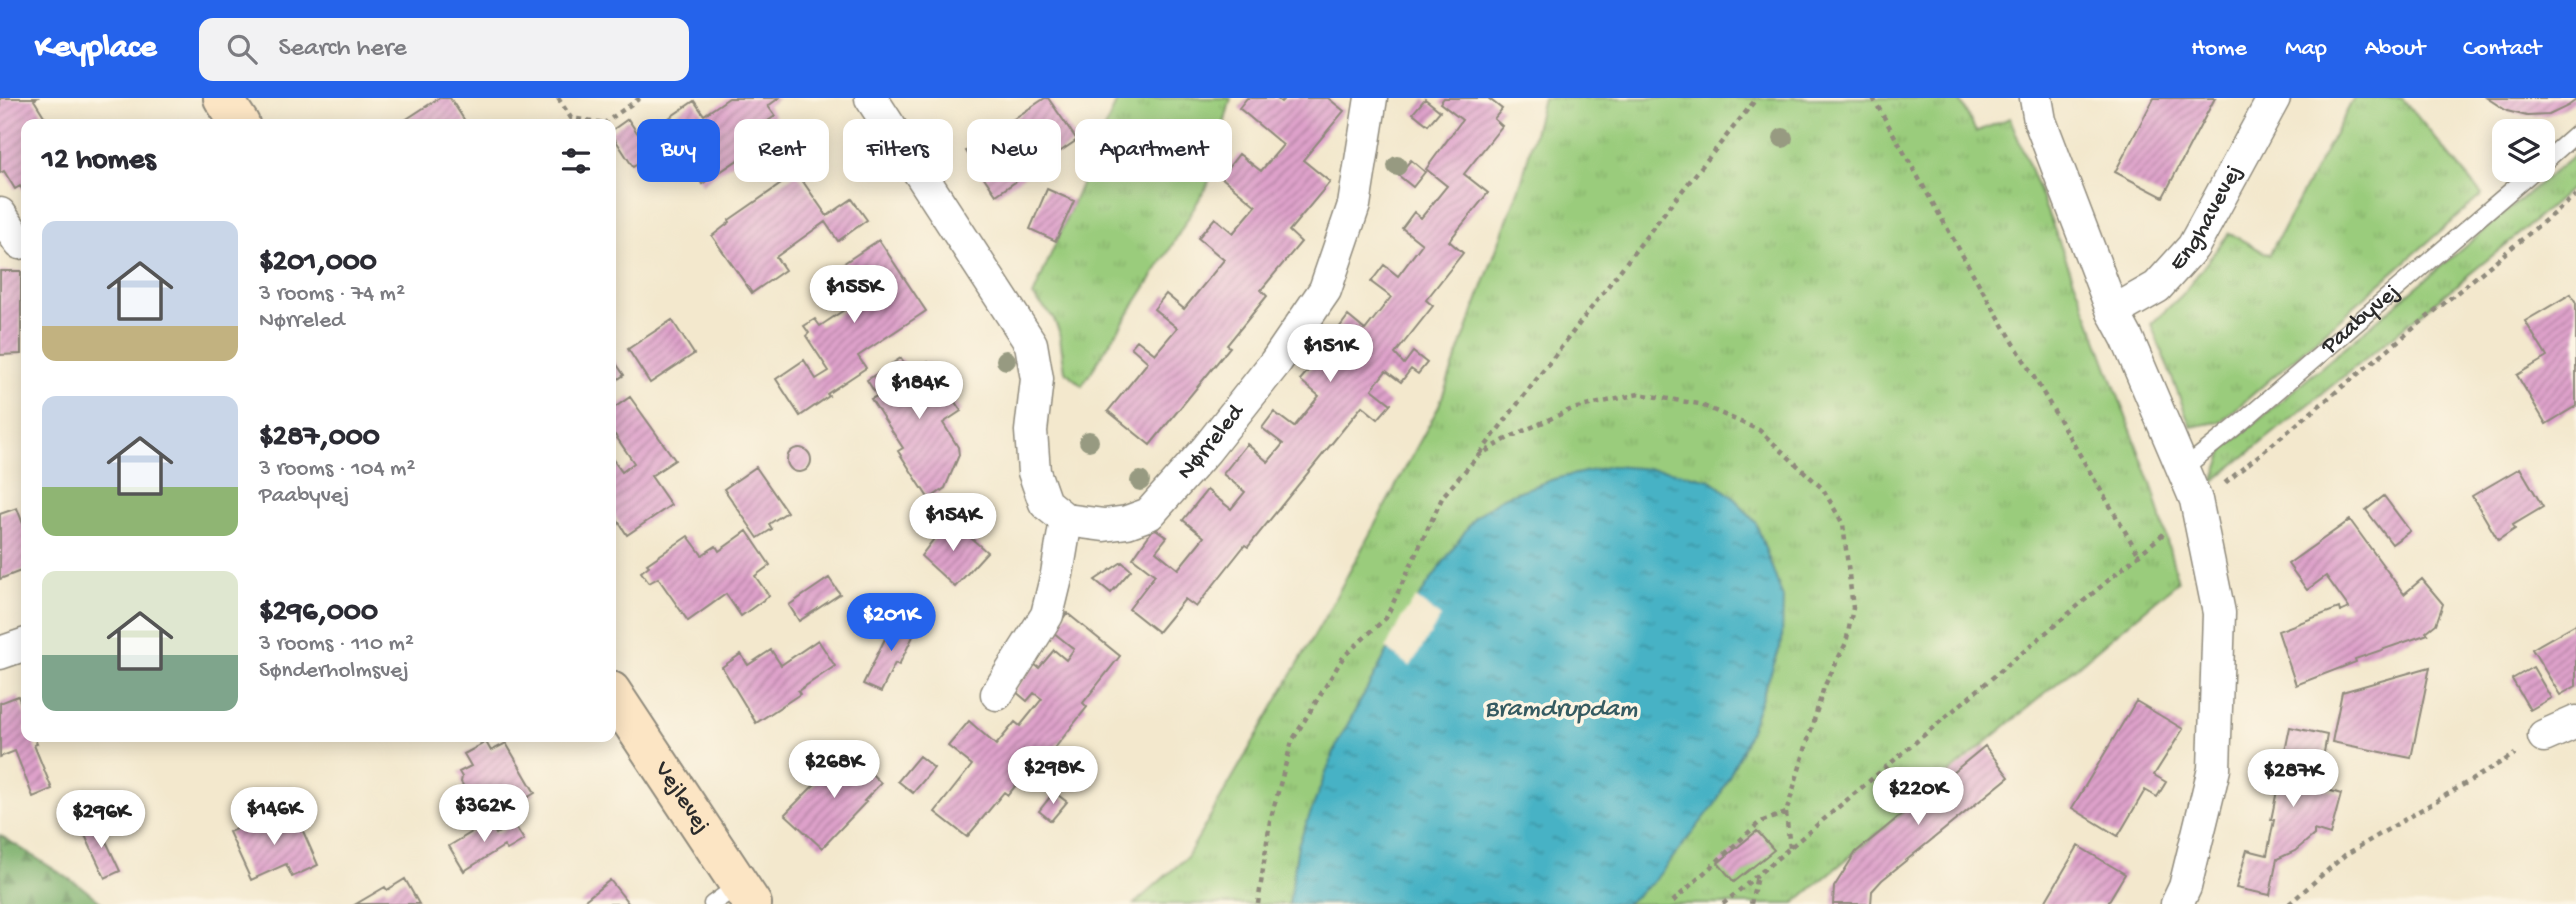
<!DOCTYPE html>
<html lang="en">
<head>
<meta charset="utf-8">
<style>
  :root { --surface:#fff; --page:#f2f2f3; --text:#2b2b33; --muted:#7c7c81; --accent:#2563eb }
  body { margin:0; font-family:"Gochi Hand",sans-serif; background:var(--page); color:var(--text); height:100vh; display:flex; flex-direction:column; font-size:26px; white-space:nowrap }
  * { box-sizing:border-box; margin:0 }
  p { font-size:23px; color:var(--muted) }
  .icon { flex:none; width:38px; height:38px; fill:none; stroke:currentColor; stroke-width:2; stroke-linecap:round; stroke-linejoin:round }
  .map { position:relative; flex:1; overflow:hidden }
  .side { position:absolute; left:21px; top:21px; width:595px; height:623px; display:flex; flex-direction:column; background:var(--surface); border-radius:14px; box-shadow:0 4px 18px #0003 }
  .side>* { flex:none }
  .hud { position:absolute; left:637px; top:21px; width:665px; height:63px; display:flex; gap:14px }
  .tools { position:absolute; left:2492px; top:21px; display:grid; gap:14px }
  .tools a { display:grid; place-items:center; width:63px; height:63px; border-radius:14px; background:var(--surface); box-shadow:0 4px 18px #0003; font-size:35px }
  .price { position:absolute; translate:-50% -60px; padding:0 16px; border-radius:24px; background:#fff; color:#222; font-size:23px; line-height:46px; filter:drop-shadow(0 2px 4px #0008) }
  .price::after { content:''; position:absolute; left:50%; top:42px; width:21px; height:16px; margin-left:-10px; background:inherit; clip-path:polygon(0 0,100% 0,50% 100%) }
  .price.active { background:var(--accent); color:#fff }
  ul { padding:0; list-style:none }
  li { display:flex; align-items:center; gap:21px; height:175px; padding:0 21px }
  li span { display:grid; place-items:center; flex:none; width:196px; height:140px; border-radius:14px; color:#555 }
  li>.icon { margin-inline-start:auto }
  span .icon { width:84px; height:84px; fill:#fffc; stroke-width:1 }
  li b { font-size:30px }
  h2 { display:flex; justify-content:space-between; align-items:center; height:84px; padding:0 21px; font-size:30px }
  .pill { padding:0 24px; border-radius:14px; background:var(--surface); box-shadow:0 4px 18px #0003; font-size:24px; line-height:63px }
  .pill.active { background:var(--accent); color:#fff }
  header { display:flex; align-items:center; gap:42px; box-sizing:border-box; height:98px; padding:0 35px; background:var(--accent); color:#fff }
  header strong { font-size:33px }
  nav { display:flex; gap:38px; margin-inline-start:auto; font-size:24px }
  .search { width:490px; height:63px; background:var(--page); display:flex; align-items:center; gap:18px; box-sizing:border-box; padding:0 24px; border-radius:14px; color:var(--muted); font-size:26px }
  .map>svg:first-child { display:block }
  .grass { fill:url(#grass-tufts); stroke:#627c54; stroke-width:2 }
  .forest { fill:url(#forest-firs); stroke:#536e4c; stroke-width:2 }
  .water { fill:url(#water-ripples); stroke:#396e78; stroke-width:2 }
  .pier { fill:#f3e8cd }
  .building { fill:url(#building-hatch) }
  .lines { fill:none; stroke-linecap:round; stroke-linejoin:round }
  .lane-casing { stroke:#8f8a7c; stroke-width:19 }
  .street-casing { stroke:#8f8a7c; stroke-width:35 }
  .secondary-casing { stroke:#8f8a7c; stroke-width:42 }
  .path { stroke:#8f8a7c; stroke-width:4.5; stroke-dasharray:5 5; stroke-linecap:butt }
  .lane { stroke:#fff; stroke-width:16 }
  .street { stroke:#fff; stroke-width:32 }
  .secondary { stroke:#fce5c4; stroke-width:38 }
  .tree { fill:#979a81 }
  .labels { text-anchor:middle; dominant-baseline:central; stroke-width:7; stroke-linejoin:round; paint-order:stroke }
  .street-label { font-size:24px; fill:#2b2b2b; stroke:#fcf5e5 }
  .water-label { font-size:26px; font-style:italic; fill:#355a61; stroke:#fcf5e5 }
</style>
</head>
<body>
<header>
<strong>Keyplace</strong>
<div class="search"><svg class="icon" aria-label="search" viewBox="0 0 24 24"><circle cx="10" cy="10" r="6"/><path d="M15 15l6 6"/></svg>Search here</div>
<nav><a>Home</a><a>Map</a><a>About</a><a>Contact</a></nav>
</header>
<div class="map">
<svg width="2576" height="806" viewBox="0 0 2576 806">
  <defs>
    <pattern id="grass-tufts" width="24" height="20" patternUnits="userSpaceOnUse" patternTransform="scale(1.75)"><rect width="24" height="20" fill="#9acc7c"/><path d="M3 7l-1-3M5 7V3M7 7l1-3M15 17l-1-3M17 17v-4M19 17l1-3" fill="none" stroke="#85af6b"/></pattern>
    <pattern id="forest-firs" width="22" height="20" patternUnits="userSpaceOnUse" patternTransform="scale(1.75)"><rect width="22" height="20" fill="#7bb06c"/><path d="M5 1l3.5 6h-7zM16 11l3.5 6h-7z" fill="#658f59"/></pattern>
    <pattern id="water-ripples" width="26" height="14" patternUnits="userSpaceOnUse" patternTransform="scale(1.75)"><rect width="26" height="14" fill="#47b2c5"/><path d="M2 4q2-2 4 0t4 0M15 11q2-2 4 0t4 0" fill="none" stroke="#3b91a0"/></pattern>
    <pattern id="building-hatch" width="6" height="6" patternUnits="userSpaceOnUse" patternTransform="scale(1.75)"><rect width="6" height="6" fill="#dea1ca"/><path d="M-1 1l2-2M0 6l6-6M5 7l2-2" fill="none" stroke="#b483a4"/></pattern>
  </defs>
  <rect width="100%" height="100%" fill="#fcf5e5"/>
  <filter id="ink" filterUnits="userSpaceOnUse"><feTurbulence type="fractalNoise" baseFrequency=".0143" numOctaves="2"/><feDisplacementMap in="SourceGraphic" scale="14" xChannelSelector="R" yChannelSelector="G"/><feConvolveMatrix kernelMatrix="1 2 1 2 8 2 1 2 1" color-interpolation-filters="sRGB"/></filter>
  <filter id="wash" filterUnits="userSpaceOnUse"><feTurbulence type="fractalNoise" baseFrequency=".00686" numOctaves="4" result="noise"/><feDisplacementMap in="SourceGraphic" scale="28" xChannelSelector="R" yChannelSelector="G"/><feGaussianBlur stdDeviation="1.57" result="paint"/><feColorMatrix in="noise" values="0 0 0 0 0 0 0 0 0 0 0 0 0 0 0 0 0 1.4 0 .05"/><feComposite in="paint" operator="in"/></filter>
  <g filter="url(#wash)">
    <rect width="100%" height="100%" fill="#f3e8cd"/>
    <path class="grass" d="M1118,0H1231L1208,86L1167,156L1082,288L1065,273L1059,233L1053,219L1033,198Z
      M1543,0H1959L1976,34L2010,20L2090,222L2154,394L2178,484L1793,806H1134L1187,759L1326,517L1438,310L1523,79Z
      M2354,0H2402L2482,97L2222,323L2191,329L2151,226L2182,197L2229,135L2269,157Z
      M2576,55V86L2519,136L2213,384L2225,350Z"/>
    <path class="forest" d="M0,737L82,789L103,806H0Z"/>
    <path class="water" d="M1611,368L1666,372L1711,382L1734,400L1756,425L1783,500L1782,544L1745,646L1716,705L1655,782L1626,806H1289L1298,747L1338,644L1410,512L1475,419L1503,399L1554,381Z"/>
    <path class="pier" d="M1416,500L1441,519L1410,569L1386,550L1402,519Z"/>
    <g id="blocks">
      <path class="building" d="M0,0H37L34,2L49,26H26V97L20,88L15,91L4,73L0,75Z
        M439,0H450L467,26H399Z
        M729,0H779L768,8L775,18L765,25L773,38L702,86L663,24L694,3L704,17Z
        M1045,0H1048L1077,42L996,97L966,53Z
        M1247,0H1276L1281,4L1285,0H1328L1344,13L1303,62L1330,84L1289,133L1301,144L1261,192L1267,198L1227,247L1230,249L1150,347L1108,313L1148,264L1131,249L1137,242L1155,256L1177,230L1154,211L1166,196L1184,211L1224,162L1198,140L1215,120L1233,135L1256,108L1221,79L1239,56L1261,73L1283,47L1239,10Z
        M1444,0H1488L1502,11L1494,21L1502,28L1464,76L1488,95L1449,143L1463,155L1426,202L1433,208L1395,256L1404,266L1413,254L1427,265L1418,276L1411,271L1401,284L1386,273L1372,291L1391,306L1378,321L1362,308L1248,449L1245,447L1196,509L1185,501L1158,534L1129,511L1155,477L1133,460L1154,430L1167,439L1156,453L1178,471L1204,439L1183,422L1207,392L1231,411L1245,394L1223,376L1247,346L1268,364L1283,346L1262,330L1274,314L1294,329L1319,298L1300,282L1313,267L1310,265L1322,250L1342,267L1355,250L1336,234L1348,218L1365,232L1391,199L1371,184L1384,167L1398,178L1422,146L1402,130L1414,114L1421,120L1447,88L1426,71L1462,22L1440,5Z
        M2154,0H2215L2163,99L2115,74Z
        M2487,0H2576V2L2568,8L2549,17L2527,18L2507,13Z
        M1425,1L1440,13L1428,27L1413,15Z
        M628,21L652,57L633,69L611,35V33Z
        M1411,62L1425,74L1413,89L1398,77Z
        M797,75L827,118L852,101L867,122L838,143L825,124L776,159L785,172L752,195L712,138L730,124L729,122Z
        M1047,91L1074,103L1056,143L1030,131Z
        M879,142L926,213L858,258L866,270L827,296L829,298L800,318L776,281L804,262L816,281L829,273L806,238L809,235L804,228L815,221L820,228L850,208L835,186L842,181L835,171Z
        M0,173H21V256L0,257Z
        M2571,196L2576,205V308L2546,326L2517,277L2547,259L2525,223Z
        M672,222L694,256L650,285L628,251Z
        M611,258L624,277L611,286Z
        M901,260L911,275L928,264L961,313L943,325L958,349L959,357L945,390L929,401L898,353L903,350L871,301L877,298L867,282Z
        M630,299L675,362L651,378L671,407L627,437L611,412V359L622,374L634,365L615,337L611,340V312Z
        M787 362a12 12 0 1 1 24 0a12 12 0 1 1-24 0Z
        M756,369L787,414L769,426L772,431L758,440L724,391Z
        M2520,370L2543,409L2513,427L2515,431L2498,442L2472,398Z
        M2384,398L2410,433L2392,446L2366,412Z
        M17,410L26,434V471L0,481V416Z
        M949,421L987,454L955,489L921,458Z
        M2350,422L2404,496L2422,481L2443,506L2436,526L2426,534L2428,536L2355,561L2356,564L2296,587L2278,533L2339,510L2340,514L2349,510L2326,478L2307,492L2288,466Z
        M747,433L770,467L755,478L769,498L741,518L726,496L688,523L658,480L649,485L641,474L649,468L647,466L688,438L702,457L716,448L719,453Z
        M1122,464L1131,472L1111,495L1095,482Z
        M829,480L840,496L799,523L789,507Z
        M1067,515L1120,558L1083,605L1087,609L1051,655L1045,651L1008,697L1004,694L967,739L935,714L972,667L948,648L969,623L996,647L1015,624L1020,628L1042,601L1034,595L1027,603L1015,593L1034,566L1039,570L1054,552L1066,562L1074,551L1053,534Z
        M896,518L918,528L899,567L895,565L881,594L863,586Z
        M2576,526V588L2560,597L2532,551Z
        M818,542L835,568L798,593L800,596L756,625L722,569L741,556L748,567L771,552L781,567Z
        M2430,569L2411,660L2332,644L2342,594Z
        M2533,569L2551,600L2530,612L2512,581Z
        M18,598L26,620V639H34L37,646L34,647L52,691L33,699L15,653L0,659V605Z
        M2136,603L2183,631L2154,677L2166,684L2157,699L2145,692L2118,738L2072,710Z
        M2290,629L2327,637L2318,689L2341,696L2330,737L2314,732V737L2295,753L2277,761L2270,797L2236,790L2247,752L2267,757L2274,722H2271Z
        M486,644L491,653L506,645L535,695L523,702L527,709L504,723L499,716L488,723L474,698L468,696L461,684L462,679L459,674L471,668L464,656Z
        M1985,648L2009,679L1882,782L1872,793L1871,806H1833L1834,789L1856,754Z
        M848,653L881,685L864,703L866,704L822,750L785,716Z
        M919,658L934,670L913,695L898,683Z
        M1054,694L1067,704L1051,723L1039,713Z
        M295,715L318,767L292,779L286,766L251,782L229,734L260,720L265,729Z
        M97,724L120,773L105,780L82,731Z
        M489,724L496,736L514,726L524,742L507,752L504,748L464,773L449,748Z
        M1757,733L1774,752L1734,784L1718,765Z
        M2078,748L2125,776L2107,806H2044Z
        M405,781L419,806H356L385,789L387,792Z
        M610,782L629,806H580Z"/>
    </g>
  </g>
  <g filter="url(#ink)">
    <use href="#blocks" fill-opacity="0" stroke="#8f8a7c" stroke-width="2"/>
    <g class="lines">
      <g class="lane-casing">
        <g id="lane">
          <path d="M2543,65L2576,36"/>
          <path id="s1" d="M2184,370L2244,322L2535,72"/>
          <path d="M712,806L739,787"/>
        </g>
      </g>
      <g class="street-casing">
        <g id="street">
          <path id="s2" d="M871,0L1031,246L1037,281L1031,333L1034,374L1045,405L1066,422L1104,427L1127,424L1149,416L1206,352L1275,265L1325,192L1354,107L1371,0"/>
          <path d="M2036,0L2040,23L2113,214L2127,240L2196,402L2219,515L2214,671L2185,789L2177,806"/>
          <path d="M0,116L20,145"/>
          <path id="s3" d="M2113,214L2157,189L2193,149L2274,0"/>
          <path d="M0,555L26,546"/>
          <path d="M997,596L1047,517L1057,476L1066,422"/>
          <path d="M2544,638L2576,624"/>
        </g>
      </g>
      <g class="secondary-casing">
        <g id="secondary">
          <path d="M223,0L240,26"/>
          <path id="s4" d="M611,593L752,806"/>
        </g>
      </g>
      <path class="path" d="M558,0L571,20L605,25
        M1873,0L1976,181L2139,457
        M603,26L640,0
        M1480,355L1665,114L1757,0
        M2225,385L2576,97
        M1786,715L1790,750
        M1258,806L1270,723L1292,643L1344,558L1386,520L1443,398L1478,358L1508,340L1572,311L1639,296L1699,306L1759,332L1823,391L1843,426L1853,510L1846,545L1824,589L1786,715L1760,724L1670,806
        M1723,806L2167,433
        M1751,806L1757,778
        M2289,806L2345,757L2515,656"/>
      <use href="#lane" class="lane"/>
      <use href="#street" class="street"/>
      <use href="#secondary" class="secondary"/>
    </g>
    <g class="tree">
      <circle cx="1783" cy="40" r="10"/>
      <circle cx="1397" cy="68" r="10"/>
      <circle cx="1006" cy="262" r="10"/>
      <circle cx="1089" cy="343" r="10"/>
      <circle cx="1140" cy="383" r="10"/>
    </g>
  </g>
  <g class="labels">
    <g class="street-label">
      <text stroke="none"><textPath href="#s3" startOffset="136">Enghavevej</textPath></text>
      <text stroke="none"><textPath href="#s1" startOffset="231">Paabyvej</textPath></text>
      <text stroke="none"><textPath href="#s2" startOffset="662">Nørreled</textPath></text>
      <text stroke="none"><textPath href="#s4" startOffset="128">Vejlevej</textPath></text>
    </g>
    <g class="water-label">
      <text x="1561" y="612">Bramdrupdam</text>
    </g>
  </g>
</svg>
<div class="tools">
<a><svg class="icon" aria-label="layers" viewBox="0 0 24 24"><path d="M12 4l9 5-9 5-9-5zM3 14l9 5 9-5"/></svg></a>
</div>
<b class="price" style="left:854px;top:227px">$155K</b>
<b class="price" style="left:1330px;top:286px">$151K</b>
<b class="price" style="left:919px;top:323px">$184K</b>
<b class="price" style="left:953px;top:455px">$154K</b>
<b class="price active" style="left:891px;top:555px">$201K</b>
<b class="price" style="left:834px;top:702px">$268K</b>
<b class="price" style="left:1053px;top:708px">$298K</b>
<b class="price" style="left:2293px;top:711px">$287K</b>
<b class="price" style="left:1918px;top:729px">$220K</b>
<b class="price" style="left:484px;top:746px">$362K</b>
<b class="price" style="left:274px;top:749px">$146K</b>
<b class="price" style="left:101px;top:752px">$296K</b>
<div class="hud">
<a class="pill active">Buy</a>
<a class="pill">Rent</a>
<a class="pill">Filters</a>
<a class="pill">New</a>
<a class="pill">Apartment</a>
</div>
<section class="side">
<h2>12 homes<svg class="icon" aria-label="filters" viewBox="0 0 24 24"><path d="M4 7h16M4 17h16"/><circle cx="9" cy="7" r="2"/><circle cx="15" cy="17" r="2"/></svg></h2>
<ul>
<li><span style="background:linear-gradient(#c9d6e8 75%,#c2b280 0)"><svg class="icon" aria-label="home" viewBox="0 0 24 24"><path d="M3 11l9-7 9 7M6 9v11h12V9"/></svg></span><div><b>$201,000</b><p>3 rooms · 74 m²</p><p>Nørreled</p></div></li>
<li><span style="background:linear-gradient(#c9d6e8 65%,#8fb573 0)"><svg class="icon" aria-label="home" viewBox="0 0 24 24"><path d="M3 11l9-7 9 7M6 9v11h12V9"/></svg></span><div><b>$287,000</b><p>3 rooms · 104 m²</p><p>Paabyvej</p></div></li>
<li><span style="background:linear-gradient(#dfe7d0 60%,#7fa58c 0)"><svg class="icon" aria-label="home" viewBox="0 0 24 24"><path d="M3 11l9-7 9 7M6 9v11h12V9"/></svg></span><div><b>$296,000</b><p>3 rooms · 110 m²</p><p>Sønderholmsvej</p></div></li>
</ul>
</section>
</div>
</body>
</html>
